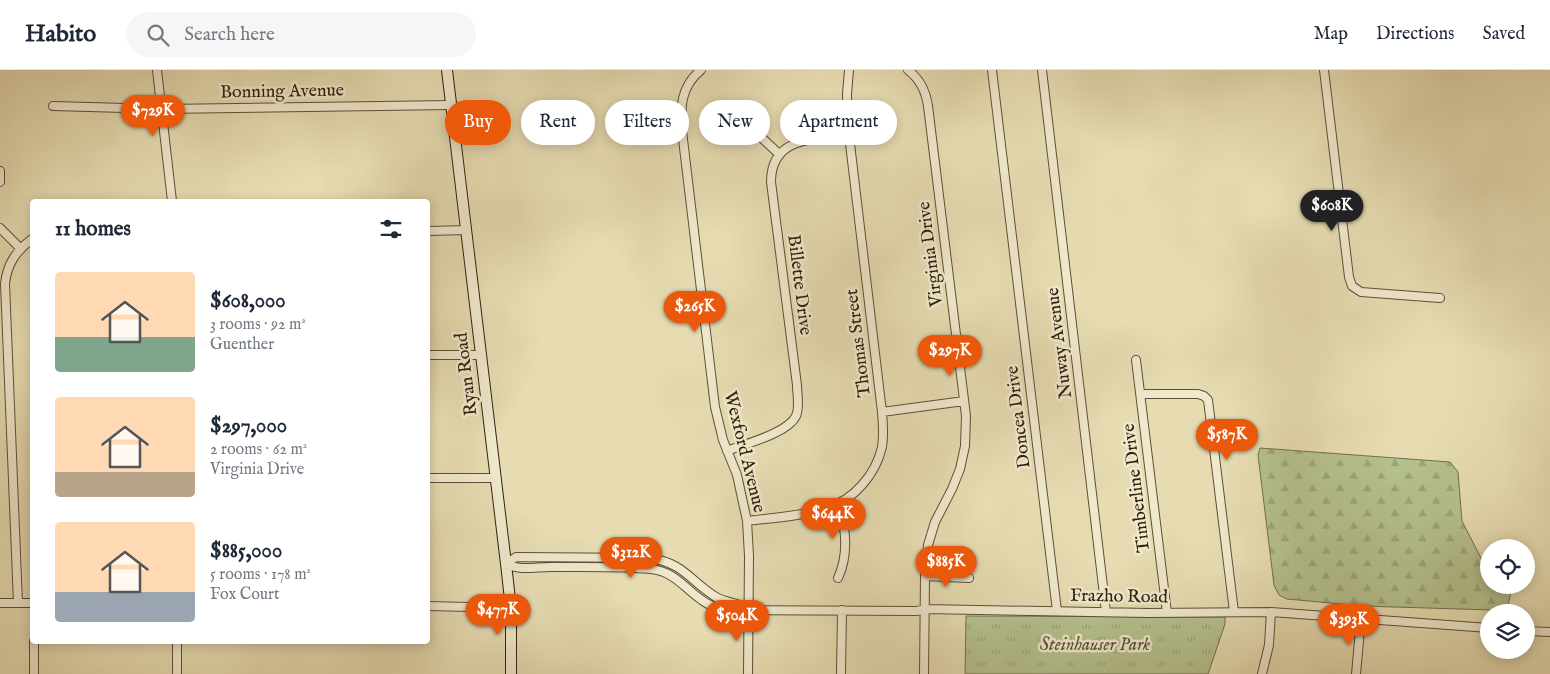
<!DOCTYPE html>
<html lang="en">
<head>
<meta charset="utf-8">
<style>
  :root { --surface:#fff; --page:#f6f6f7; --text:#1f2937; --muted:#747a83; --line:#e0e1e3; --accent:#ea580c }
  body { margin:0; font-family:"IM FELL English",serif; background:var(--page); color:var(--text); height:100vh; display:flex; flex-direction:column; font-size:19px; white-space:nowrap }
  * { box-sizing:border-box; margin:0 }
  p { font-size:16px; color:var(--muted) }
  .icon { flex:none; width:28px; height:28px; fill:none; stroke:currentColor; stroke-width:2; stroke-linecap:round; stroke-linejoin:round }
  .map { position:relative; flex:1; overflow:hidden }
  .sheet { position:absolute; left:30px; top:129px; width:400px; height:445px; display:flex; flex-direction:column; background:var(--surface); border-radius:5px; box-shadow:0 2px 12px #0003 }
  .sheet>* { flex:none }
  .guide { position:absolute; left:445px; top:30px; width:475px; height:45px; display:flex; gap:10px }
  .tools { position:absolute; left:1480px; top:469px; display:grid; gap:10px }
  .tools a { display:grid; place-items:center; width:55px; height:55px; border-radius:50%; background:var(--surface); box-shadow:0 2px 12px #0003; font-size:25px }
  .price { position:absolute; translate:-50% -42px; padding:0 11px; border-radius:18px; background:var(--accent); color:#fff; font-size:16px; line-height:32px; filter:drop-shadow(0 1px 2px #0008) }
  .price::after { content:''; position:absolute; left:50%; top:30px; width:15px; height:11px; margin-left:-8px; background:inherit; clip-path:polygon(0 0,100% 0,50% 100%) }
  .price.on { background:#222; color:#fff }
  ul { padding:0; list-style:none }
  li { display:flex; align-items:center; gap:15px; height:125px; padding:0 25px }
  li span { display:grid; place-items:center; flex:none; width:140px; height:100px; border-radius:5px; color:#555 }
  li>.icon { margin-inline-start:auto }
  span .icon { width:60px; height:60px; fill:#fffc; stroke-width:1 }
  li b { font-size:21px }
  h2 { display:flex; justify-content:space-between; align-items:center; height:60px; padding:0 25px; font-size:21px }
  .chip { padding:0 18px; border-radius:22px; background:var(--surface); box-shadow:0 2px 12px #0003; font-size:18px; line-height:45px }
  .chip.on { background:var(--accent); color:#fff }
  header { display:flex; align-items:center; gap:30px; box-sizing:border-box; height:70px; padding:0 25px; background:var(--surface); border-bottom:1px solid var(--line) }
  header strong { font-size:24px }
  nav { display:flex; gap:28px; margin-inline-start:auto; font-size:18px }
  .search { width:350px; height:45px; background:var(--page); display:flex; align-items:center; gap:12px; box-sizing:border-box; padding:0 18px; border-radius:28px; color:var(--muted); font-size:19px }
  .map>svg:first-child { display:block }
  .forest { fill:url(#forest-firs); stroke:#72704e }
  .park { fill:url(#park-tufts); stroke:#72704e }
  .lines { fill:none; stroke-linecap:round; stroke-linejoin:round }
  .minor-casing { stroke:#5d4f37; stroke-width:10 }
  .secondary-casing { stroke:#2f200e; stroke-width:12 }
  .minor { stroke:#efe8cc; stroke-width:8 }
  .secondary { stroke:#efe8cc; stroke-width:10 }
  .labels { text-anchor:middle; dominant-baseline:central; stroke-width:5; stroke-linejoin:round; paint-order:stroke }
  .street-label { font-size:18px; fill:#2f200e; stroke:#efe8cc }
  .park-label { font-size:18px; font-style:italic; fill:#575034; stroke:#efe8cc }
</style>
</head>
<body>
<header>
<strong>Habito</strong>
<div class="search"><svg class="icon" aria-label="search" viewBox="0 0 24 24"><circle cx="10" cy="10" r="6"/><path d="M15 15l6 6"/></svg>Search here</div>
<nav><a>Map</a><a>Directions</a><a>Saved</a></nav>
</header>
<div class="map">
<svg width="1550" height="604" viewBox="0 0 1550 604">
  <defs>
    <pattern id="forest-firs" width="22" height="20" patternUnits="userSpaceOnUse" patternTransform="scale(1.25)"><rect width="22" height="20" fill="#b4c08d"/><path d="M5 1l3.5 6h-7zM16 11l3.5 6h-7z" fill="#9ba578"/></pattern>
    <pattern id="park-tufts" width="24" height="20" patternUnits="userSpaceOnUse" patternTransform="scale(1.25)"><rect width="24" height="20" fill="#b4c08d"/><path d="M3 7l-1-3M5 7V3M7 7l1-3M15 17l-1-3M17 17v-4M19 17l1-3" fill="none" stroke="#9ba578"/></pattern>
  </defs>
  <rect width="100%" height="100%" fill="#e6dbb1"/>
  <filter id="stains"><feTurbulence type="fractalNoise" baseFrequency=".004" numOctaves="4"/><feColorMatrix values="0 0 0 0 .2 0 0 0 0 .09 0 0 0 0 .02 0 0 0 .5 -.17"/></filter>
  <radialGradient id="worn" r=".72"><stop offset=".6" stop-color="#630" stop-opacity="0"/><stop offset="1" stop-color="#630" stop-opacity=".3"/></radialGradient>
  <path class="forest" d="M1260,378L1450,392L1458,402L1462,451L1482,490L1489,497V515H1499V517L1511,521C1508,537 1509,538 1492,540L1362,536L1287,529L1279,525L1274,515L1258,385Z"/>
  <path class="park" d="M966,546L1225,547V554L1208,604H965Z"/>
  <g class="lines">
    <g class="minor-casing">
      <path id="minor" d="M157,0L172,131
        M701,0C681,16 680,37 682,61L715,337L723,370L737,405L747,451L749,486L748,604
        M908,0C920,9 926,22 928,36L966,346L965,376L960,399L952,419L935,452L928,475L925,506L924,604
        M992,0L1057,541
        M1042,0L1106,542
        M1324,0L1349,207L1352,216L1361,222L1440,228
        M53,36L162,39L451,35
        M763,69L779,84
        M0,101V112
        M0,158L20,178
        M428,161L467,160
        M428,285H481
        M1136,290L1167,543
        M1141,324H1198L1204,326L1208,330L1234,542
        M882,342L964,331
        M727,381C745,374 788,363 796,346C800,337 797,324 797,315L771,112C771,66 815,69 849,66
        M428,408H496
        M838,433C846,457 849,484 838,508
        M747,451C772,448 803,446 827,438C854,430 876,404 882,377C884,365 883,353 882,342L848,57L847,24L849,0
        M506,494C520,501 535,497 551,497C584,497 618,496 651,499C683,502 692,535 726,540L917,541L925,539L1149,543L1271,542L1489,558
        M506,494L516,487L650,488C684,493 690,511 716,527C726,533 738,532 748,539
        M925,506L969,508
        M0,533H32
        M18,533L5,214C7,194 16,181 32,169
        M428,536L511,538
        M1526,561L1550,562
        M34,604V571
        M177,604V571
        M841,604L842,540
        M1262,604L1269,575L1271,542
        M1356,604L1361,549"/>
    </g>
    <g class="secondary-casing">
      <path id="secondary" d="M447,0L506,494L511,538V604"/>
    </g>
    <use href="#minor" class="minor"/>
    <use href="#secondary" class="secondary"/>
  </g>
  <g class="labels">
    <g class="street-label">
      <text transform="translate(282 22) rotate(-1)">Bonning Avenue</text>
      <text transform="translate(931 184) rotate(-97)">Virginia Drive</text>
      <text transform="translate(799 215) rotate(83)">Billette Drive</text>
      <text transform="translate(859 273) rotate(-97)">Thomas Street</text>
      <text transform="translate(1060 273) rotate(-97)">Nuway Avenue</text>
      <text transform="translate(467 304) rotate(-97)">Ryan Road</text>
      <text transform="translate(1019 347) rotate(-97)">Doncea Drive</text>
      <text transform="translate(744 382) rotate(76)">Wexford Avenue</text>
      <text transform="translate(1137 418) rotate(-97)">Timberline Drive</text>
      <text transform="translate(1119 527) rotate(1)">Frazho Road</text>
    </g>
    <g class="park-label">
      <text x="1095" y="575">Steinhauser Park</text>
    </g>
  </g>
  <rect width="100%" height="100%" filter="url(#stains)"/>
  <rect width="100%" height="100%" fill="url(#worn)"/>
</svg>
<div class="tools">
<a><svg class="icon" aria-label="locate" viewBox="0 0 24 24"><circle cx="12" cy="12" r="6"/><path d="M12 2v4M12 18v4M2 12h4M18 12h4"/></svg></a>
<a><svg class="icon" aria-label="layers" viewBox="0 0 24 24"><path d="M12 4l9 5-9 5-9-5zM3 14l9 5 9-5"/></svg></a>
</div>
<b class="price" style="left:153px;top:67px">$729K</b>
<b class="price on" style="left:1332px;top:162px">$608K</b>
<b class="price" style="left:695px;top:263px">$265K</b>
<b class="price" style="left:950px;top:307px">$297K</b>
<b class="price" style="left:1227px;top:391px">$587K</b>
<b class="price" style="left:833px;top:470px">$644K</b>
<b class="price" style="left:631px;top:509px">$312K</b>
<b class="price" style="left:946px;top:518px">$885K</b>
<b class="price" style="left:498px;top:566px">$477K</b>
<b class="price" style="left:737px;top:572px">$504K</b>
<b class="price" style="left:1349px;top:576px">$393K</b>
<div class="guide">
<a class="chip on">Buy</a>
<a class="chip">Rent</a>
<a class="chip">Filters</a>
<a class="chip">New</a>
<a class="chip">Apartment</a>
</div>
<section class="sheet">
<h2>11 homes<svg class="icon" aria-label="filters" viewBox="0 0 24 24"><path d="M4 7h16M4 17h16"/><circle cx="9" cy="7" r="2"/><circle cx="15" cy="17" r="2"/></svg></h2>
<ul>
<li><span style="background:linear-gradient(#ffd9b3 65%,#7fa58c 0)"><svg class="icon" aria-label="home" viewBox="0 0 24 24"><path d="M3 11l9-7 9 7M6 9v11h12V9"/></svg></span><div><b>$608,000</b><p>3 rooms · 92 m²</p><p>Guenther</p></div></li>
<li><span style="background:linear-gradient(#ffd9b3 75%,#b9a48a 0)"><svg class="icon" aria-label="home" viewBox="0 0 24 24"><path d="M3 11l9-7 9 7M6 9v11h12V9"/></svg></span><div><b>$297,000</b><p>2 rooms · 62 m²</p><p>Virginia Drive</p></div></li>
<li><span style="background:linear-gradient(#ffd9b3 70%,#9aa5b1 0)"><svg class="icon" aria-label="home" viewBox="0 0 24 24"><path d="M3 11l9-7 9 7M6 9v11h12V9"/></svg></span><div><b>$885,000</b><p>5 rooms · 178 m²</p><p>Fox Court</p></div></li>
</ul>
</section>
</div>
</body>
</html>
